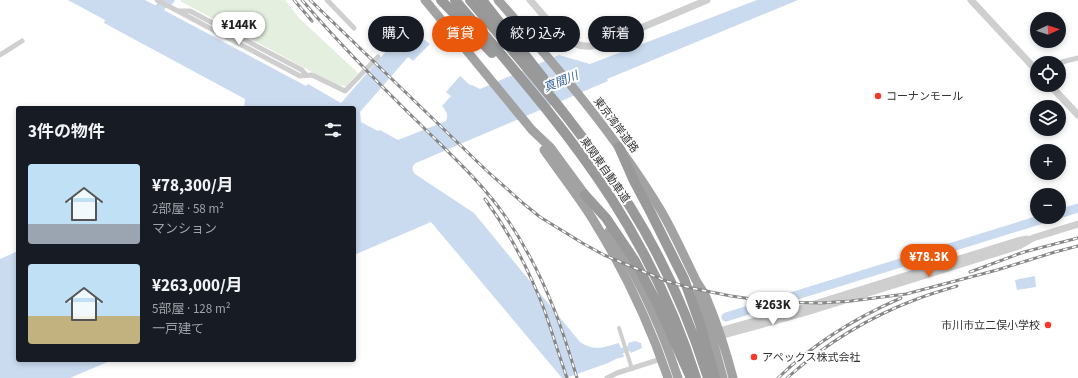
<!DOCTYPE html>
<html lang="ja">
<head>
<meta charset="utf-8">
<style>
  :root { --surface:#171b24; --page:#242831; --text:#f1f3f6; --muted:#9ea1a6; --accent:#ea580c }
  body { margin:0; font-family:"Source Sans 3","Noto Sans JP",sans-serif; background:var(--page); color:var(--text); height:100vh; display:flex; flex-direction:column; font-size:15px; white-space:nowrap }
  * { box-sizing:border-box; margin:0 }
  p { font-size:13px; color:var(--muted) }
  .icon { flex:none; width:22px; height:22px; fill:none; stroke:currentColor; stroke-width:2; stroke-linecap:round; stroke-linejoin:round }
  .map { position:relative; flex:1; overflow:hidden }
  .panel { position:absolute; left:16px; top:106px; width:340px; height:256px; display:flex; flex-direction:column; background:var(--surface); border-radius:4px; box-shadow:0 2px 6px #0003 }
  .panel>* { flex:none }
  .hud { position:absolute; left:368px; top:16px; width:380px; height:36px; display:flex; gap:8px }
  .needle { width:26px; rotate:87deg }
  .controls { position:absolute; left:1030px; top:12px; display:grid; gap:8px }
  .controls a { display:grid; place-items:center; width:36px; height:36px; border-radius:50%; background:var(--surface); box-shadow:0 2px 6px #0003; font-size:20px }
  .price { position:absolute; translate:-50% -34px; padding:0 9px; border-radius:14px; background:#fff; color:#222; font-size:13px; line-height:26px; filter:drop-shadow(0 1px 2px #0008) }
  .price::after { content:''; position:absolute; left:50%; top:24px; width:12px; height:9px; margin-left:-6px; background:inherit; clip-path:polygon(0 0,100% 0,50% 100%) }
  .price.selected { background:var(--accent); color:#fff }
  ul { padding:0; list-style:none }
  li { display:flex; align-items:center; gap:12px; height:100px; padding:0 12px }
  li span { display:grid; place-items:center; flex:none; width:112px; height:80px; border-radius:4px; color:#555 }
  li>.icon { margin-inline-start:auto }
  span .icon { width:48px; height:48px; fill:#fffc; stroke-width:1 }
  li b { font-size:17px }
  h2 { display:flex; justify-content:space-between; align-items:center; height:48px; padding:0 12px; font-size:17px }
  .chip { padding:0 14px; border-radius:18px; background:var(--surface); box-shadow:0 2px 6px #0003; font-size:14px; line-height:36px }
  .chip.selected { background:var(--accent); color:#fff }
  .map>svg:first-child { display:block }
  .green { fill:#e5efdf }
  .water { fill:#cadbf0 }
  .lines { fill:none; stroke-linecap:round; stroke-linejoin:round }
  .river { stroke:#cadbf0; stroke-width:9 }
  .pedestrian { stroke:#cfcfcf; stroke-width:4 }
  .minor { stroke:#cfcfcf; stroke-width:5 }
  .tertiary { stroke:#cfcfcf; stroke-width:7 }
  .trunk { stroke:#a2a2a2; stroke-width:9 }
  .motorway { stroke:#999; stroke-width:10 }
  .rail-casing { stroke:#878787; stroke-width:3 }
  .rail { stroke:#fff; stroke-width:1.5; stroke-dasharray:4.5; stroke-linecap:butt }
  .poi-dot { fill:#f53827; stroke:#fff; stroke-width:1.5 }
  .labels { text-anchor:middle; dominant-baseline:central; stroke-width:4; stroke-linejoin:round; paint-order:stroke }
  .poi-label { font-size:11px; fill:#323232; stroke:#fff; text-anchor:start }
  .street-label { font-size:11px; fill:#323232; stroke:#fff }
  .water-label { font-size:12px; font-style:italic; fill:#37659c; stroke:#fff }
</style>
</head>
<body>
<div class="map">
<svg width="1078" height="378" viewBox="0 0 1078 378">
  <rect width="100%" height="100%" fill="#fff"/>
  <path class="green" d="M182,0H285L299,18L358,73L346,86L336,85L180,1Z"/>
  <path class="water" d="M68,0H145L306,86L308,84L341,103L396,40C410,30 418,34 430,44L413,61L408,57L360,112L361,122L378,131L380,130L398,140L446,121C449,114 446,111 442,106L451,96L446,92L460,76L470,85H472L480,89L559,55L590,64L757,0H798L607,79L608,81L416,163C411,166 412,170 415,174L474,213L580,342C596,352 603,347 619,343L621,348L628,346V343L635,341L641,343L642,348L631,353L630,351L623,353L624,357L616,359L608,363L566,378H562L431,222L354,255V108H244L245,99L104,23L105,20Z
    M18,251V360H112L70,378H0V259Z
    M1035,276L1036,287L1017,290L1015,280Z"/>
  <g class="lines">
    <path class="river" d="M159,8L166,2L170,0
      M1059,214L1078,208
      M726,317L1049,217"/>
    <path class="pedestrian" d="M619,328L632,369"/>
    <path class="minor" d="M157,0L300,76L312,75L345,91L378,57
      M327,0L354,28
      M178,11H190L302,70L306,75
      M0,55L22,41
      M1058,63L1078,58
      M607,378L617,373L661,359"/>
    <path class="tertiary" d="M530,0C537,8 544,16 551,24C566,41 578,51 603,44L707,0
      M971,0L1037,71
      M1050,85L1078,115
      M719,331L805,307L1017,241L1027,239
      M720,336L807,312L1019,246L1033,238L1078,224"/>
    <path class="trunk" d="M425,0L532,130L550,147L589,200
      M498,0C556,66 614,133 660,209C673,231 683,254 694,276C697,284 703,290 706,297C717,323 726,351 733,378
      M544,150C560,173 577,194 592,218C623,268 649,322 668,378
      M609,231C638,277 661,326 678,378
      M697,287L714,345L723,378"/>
    <path class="motorway" d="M441,0L492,53
      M455,0C509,64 565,127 611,198C647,254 676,314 696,378
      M470,0C526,67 585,133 631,208C664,261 689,318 708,378
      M482,0L544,79
      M619,147L634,181L651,213L684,279L700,324L715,378
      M585,195L606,218L635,261L658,305L690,376"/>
    <g class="rail-casing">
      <path id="rail" d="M294,0L312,21
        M302,0C340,45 381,86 423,127C451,155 482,183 505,216C525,245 541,276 554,309C563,331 570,355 577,378
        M310,0L487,171L524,204L540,217L584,244L604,255L666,281L691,288L731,296L759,300L779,302L821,303L851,301L906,294L997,270L1055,252L1078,246
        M485,199C509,232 529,270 544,309C552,332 559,355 567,378
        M970,272L1024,252L1078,238
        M778,378C814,343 855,318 901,298
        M787,378C825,344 869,317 917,299C930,294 944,290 957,286"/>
    </g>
    <use href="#rail" class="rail"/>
  </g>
  <g class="poi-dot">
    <circle cx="878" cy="96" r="4"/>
    <circle cx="1048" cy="325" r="4"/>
    <circle cx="754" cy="357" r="4"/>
  </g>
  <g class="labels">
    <g class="poi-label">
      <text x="886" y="96">コーナンモール</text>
      <text x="1040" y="325" text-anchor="end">市川市立二俣小学校</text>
      <text x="762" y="357">アペックス株式会社</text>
    </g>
    <g class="street-label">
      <text transform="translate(616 125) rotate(53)">東京湾岸道路</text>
      <text transform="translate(605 170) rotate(55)">東関東自動車道</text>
    </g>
    <g class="water-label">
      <text transform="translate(561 82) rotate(-22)">真間川</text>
    </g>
  </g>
</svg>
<div class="controls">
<a><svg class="needle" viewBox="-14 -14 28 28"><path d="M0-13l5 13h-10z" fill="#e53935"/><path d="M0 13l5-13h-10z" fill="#9ea1a6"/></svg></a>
<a><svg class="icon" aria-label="locate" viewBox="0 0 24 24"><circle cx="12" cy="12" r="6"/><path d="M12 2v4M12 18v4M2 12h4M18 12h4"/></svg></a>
<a><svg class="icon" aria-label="layers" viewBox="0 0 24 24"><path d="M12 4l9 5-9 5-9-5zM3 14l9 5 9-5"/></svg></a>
<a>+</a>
<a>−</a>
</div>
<b class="price" style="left:239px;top:46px">¥144K</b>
<b class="price selected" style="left:929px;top:278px">¥78.3K</b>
<b class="price" style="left:773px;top:326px">¥263K</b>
<div class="hud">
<a class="chip">購入</a>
<a class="chip selected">賃貸</a>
<a class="chip">絞り込み</a>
<a class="chip">新着</a>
</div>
<section class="panel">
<h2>3件の物件<svg class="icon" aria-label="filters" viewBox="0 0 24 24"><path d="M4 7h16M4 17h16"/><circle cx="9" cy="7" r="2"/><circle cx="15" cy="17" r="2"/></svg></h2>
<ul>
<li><span style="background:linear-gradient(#bfe0f5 75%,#9aa5b1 0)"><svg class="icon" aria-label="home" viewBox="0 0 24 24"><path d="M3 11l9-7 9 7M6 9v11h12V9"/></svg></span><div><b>¥78,300/月</b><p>2部屋 · 58 m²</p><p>マンション</p></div></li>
<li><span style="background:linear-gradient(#bfe0f5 65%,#c2b280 0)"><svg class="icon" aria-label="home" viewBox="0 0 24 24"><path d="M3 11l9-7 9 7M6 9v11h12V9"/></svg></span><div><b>¥263,000/月</b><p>5部屋 · 128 m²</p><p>一戸建て</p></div></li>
</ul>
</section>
</div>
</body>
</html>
